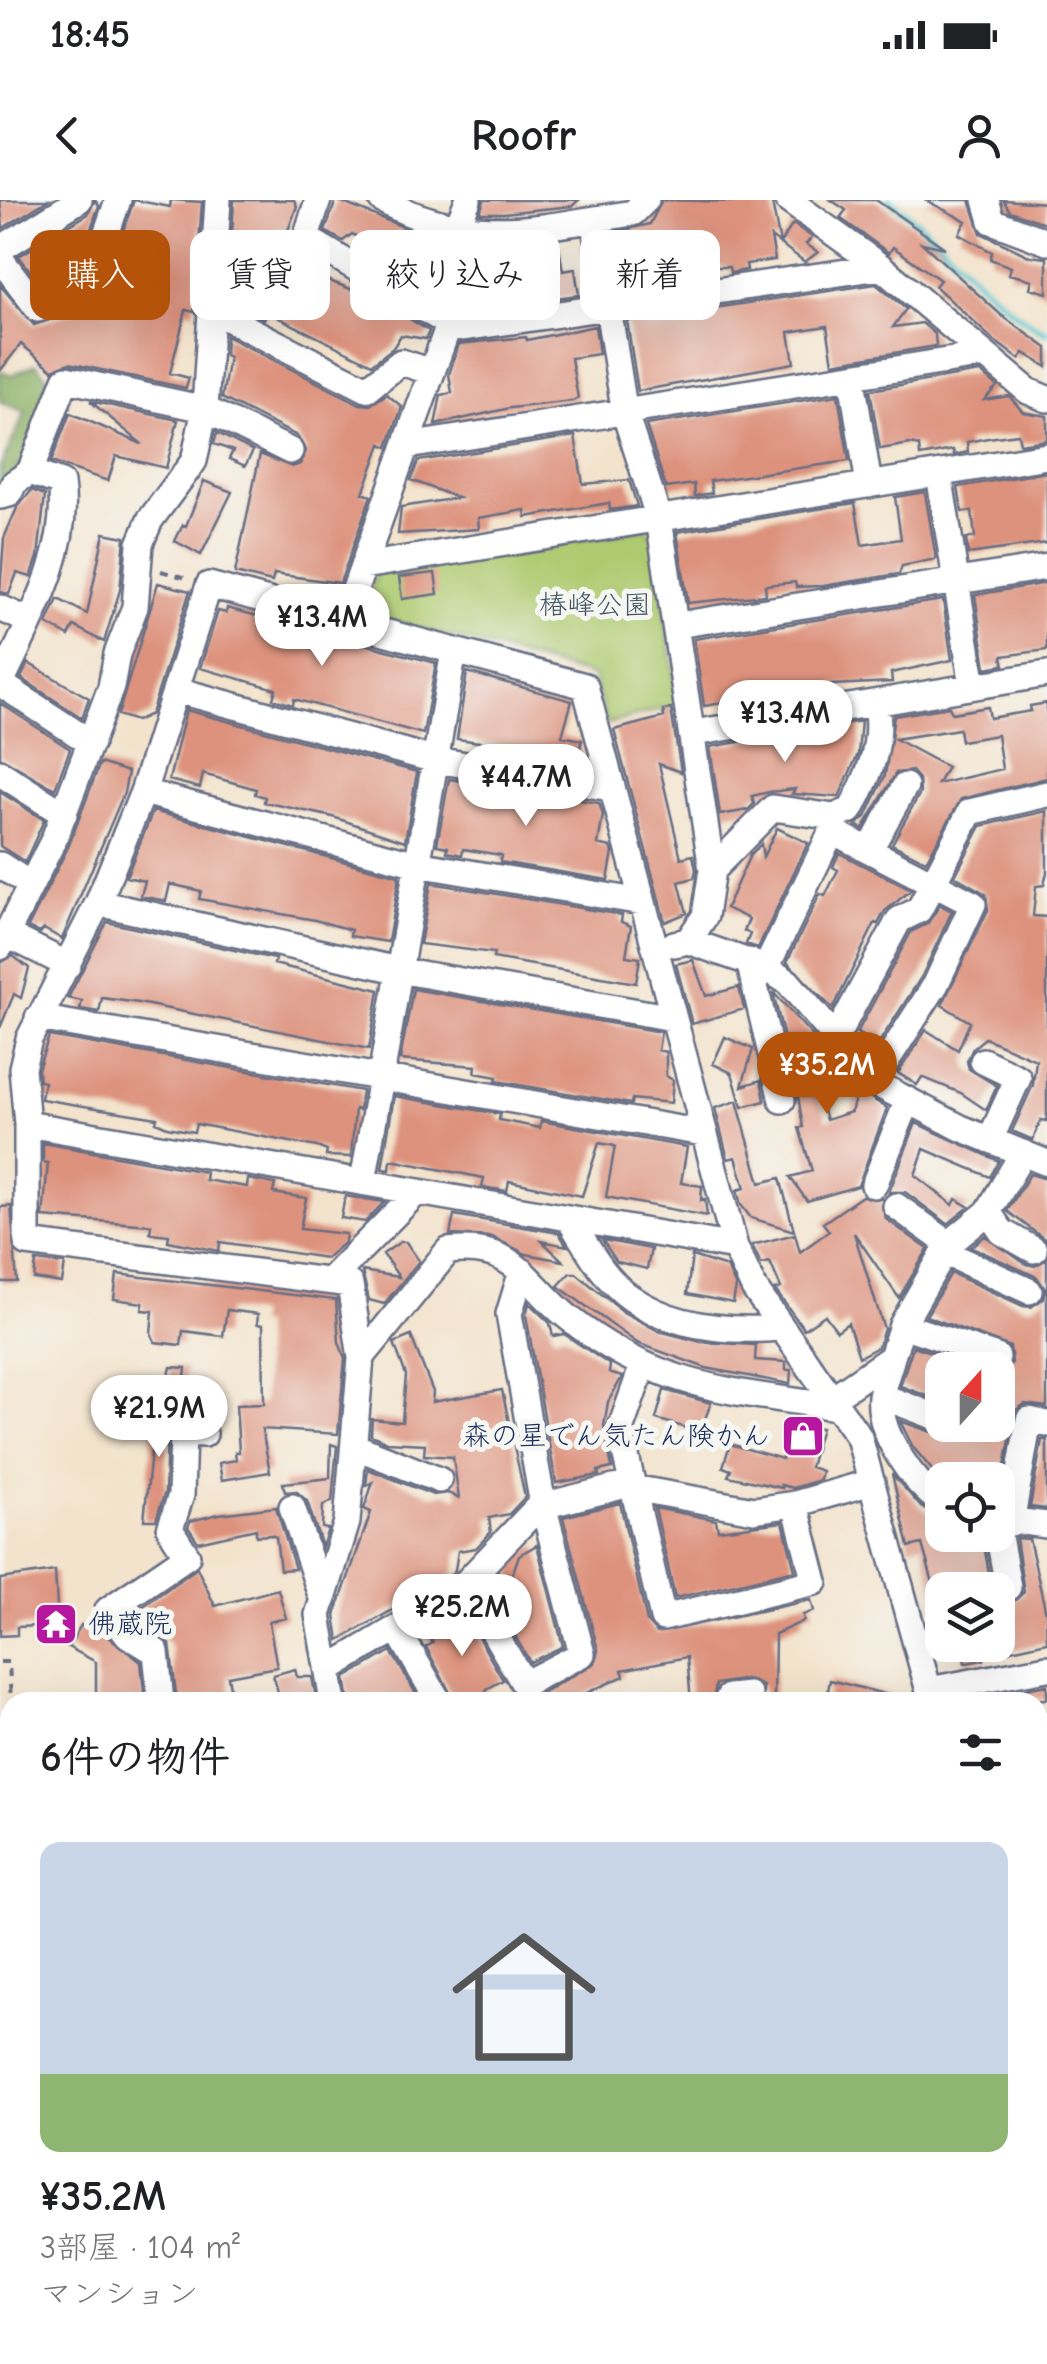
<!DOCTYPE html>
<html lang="ja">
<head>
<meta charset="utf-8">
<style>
  :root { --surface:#fff; --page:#f2f2f2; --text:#202124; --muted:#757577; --line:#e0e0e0; --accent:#b45309 }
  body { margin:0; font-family:"Comic Neue","Klee One",sans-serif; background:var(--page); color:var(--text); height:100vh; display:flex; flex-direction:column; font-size:38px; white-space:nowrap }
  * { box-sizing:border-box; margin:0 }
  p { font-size:32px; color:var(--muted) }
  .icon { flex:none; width:55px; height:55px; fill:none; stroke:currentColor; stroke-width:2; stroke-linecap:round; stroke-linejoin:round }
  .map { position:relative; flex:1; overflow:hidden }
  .drawer { position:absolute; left:0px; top:1492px; width:1048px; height:672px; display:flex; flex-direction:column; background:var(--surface); border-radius:30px 30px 0 0; box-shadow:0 10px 40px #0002 }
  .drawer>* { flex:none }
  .hud { position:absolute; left:30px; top:30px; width:988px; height:90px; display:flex; gap:20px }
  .needle { width:65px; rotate:21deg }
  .tools { position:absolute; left:925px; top:1152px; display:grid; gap:20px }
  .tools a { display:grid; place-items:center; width:90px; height:90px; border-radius:20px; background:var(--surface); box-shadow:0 10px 40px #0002; font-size:50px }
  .price { position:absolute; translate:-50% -85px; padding:0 22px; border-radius:35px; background:#fff; color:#222; font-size:32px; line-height:65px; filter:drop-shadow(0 2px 5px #0008) }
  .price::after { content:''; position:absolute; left:50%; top:60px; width:30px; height:22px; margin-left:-15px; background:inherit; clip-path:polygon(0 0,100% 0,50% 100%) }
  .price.active { background:var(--accent); color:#fff }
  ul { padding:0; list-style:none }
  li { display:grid; align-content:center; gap:20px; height:530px; padding:0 40px }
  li+li { border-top:2px solid var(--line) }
  li span { display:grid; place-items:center; height:310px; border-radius:20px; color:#555 }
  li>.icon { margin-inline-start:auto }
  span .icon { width:180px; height:180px; fill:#fffc; stroke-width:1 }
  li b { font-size:42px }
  h2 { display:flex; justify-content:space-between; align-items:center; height:120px; padding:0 40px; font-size:42px }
  .chip { padding:0 35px; border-radius:20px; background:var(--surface); box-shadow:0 10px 40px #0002; font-size:35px; line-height:90px }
  .chip.active { background:var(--accent); color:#fff }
  .status { display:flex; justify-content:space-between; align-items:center; height:70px; padding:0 50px; background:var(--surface); direction:ltr }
  .status svg { height:28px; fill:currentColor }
  header { display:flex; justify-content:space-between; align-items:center; height:130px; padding:0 40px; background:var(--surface); font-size:45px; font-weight:700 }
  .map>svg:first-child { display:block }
  .green { fill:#aeca70; stroke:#647c67; stroke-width:2.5 }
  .forest { fill:#8aae62; stroke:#526e60; stroke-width:2.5 }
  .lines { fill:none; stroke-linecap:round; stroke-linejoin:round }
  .stream { stroke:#5cc9d2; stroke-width:6 }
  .building { fill:#dd927d; fill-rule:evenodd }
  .minor-casing { stroke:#676e84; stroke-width:30 }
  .major-casing { stroke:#676e84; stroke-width:35 }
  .path { stroke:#676e84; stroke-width:4; stroke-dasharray:8 8; stroke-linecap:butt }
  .minor { stroke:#fff; stroke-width:25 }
  .major { stroke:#fabe6e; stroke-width:30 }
  .rail-casing { stroke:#1b2f5e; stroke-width:10 }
  .rail { stroke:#f6f6f2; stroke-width:6; stroke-dasharray:19; stroke-linecap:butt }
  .labels { text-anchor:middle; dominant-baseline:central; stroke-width:10; stroke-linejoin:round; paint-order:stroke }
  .park-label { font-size:28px; fill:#405662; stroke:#f6f6f2 }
  .poi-label { font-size:28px; fill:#1b2f5e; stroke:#f6f6f2; text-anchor:end }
</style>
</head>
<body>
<div class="status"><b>18:45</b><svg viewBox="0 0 49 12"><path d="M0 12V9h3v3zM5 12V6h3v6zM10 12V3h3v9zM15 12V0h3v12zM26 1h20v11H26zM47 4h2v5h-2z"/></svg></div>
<header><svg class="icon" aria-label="back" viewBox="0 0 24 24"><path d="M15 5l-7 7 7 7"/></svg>Roofr<svg class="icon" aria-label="person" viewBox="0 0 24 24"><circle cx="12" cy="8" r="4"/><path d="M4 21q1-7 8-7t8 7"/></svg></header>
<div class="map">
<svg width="1047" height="2164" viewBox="0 0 1047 2164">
  <rect width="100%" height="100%" fill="#f6f6f2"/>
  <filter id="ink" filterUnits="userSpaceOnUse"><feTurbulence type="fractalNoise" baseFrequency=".01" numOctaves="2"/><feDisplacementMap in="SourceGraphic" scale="20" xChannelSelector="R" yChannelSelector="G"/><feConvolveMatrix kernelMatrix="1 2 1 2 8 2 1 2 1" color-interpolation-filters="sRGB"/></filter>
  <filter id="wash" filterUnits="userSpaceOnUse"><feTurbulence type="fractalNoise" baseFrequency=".0048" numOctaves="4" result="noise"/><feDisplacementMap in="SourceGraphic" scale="40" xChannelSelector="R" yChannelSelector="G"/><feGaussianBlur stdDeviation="2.25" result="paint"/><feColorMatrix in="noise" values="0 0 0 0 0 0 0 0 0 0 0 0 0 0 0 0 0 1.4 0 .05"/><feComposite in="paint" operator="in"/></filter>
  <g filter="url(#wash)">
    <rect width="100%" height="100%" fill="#f3e3cc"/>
    <path class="green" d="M645,328L653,334L679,504L607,524L593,476L372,415L367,397L377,372Z"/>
    <path class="forest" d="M36,164L47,177C42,217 33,262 0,288V267L26,212L0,202V171L12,175Z"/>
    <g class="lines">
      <path class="stream" d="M889,0C946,39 986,102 1047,133
        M1038,1517L1047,1514
        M685,2164L687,2155"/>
    </g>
    <g id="blocks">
      <path class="building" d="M0,0H48L3,28Z
        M95,0L99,6L73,79L44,90L19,56L88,14Z
        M134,0L170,7L171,0L202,2L194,112L186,110L170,173L189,178L186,188L69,163L53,170L21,144L0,171V85L34,125L97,104Z
        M234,0H294L297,6L265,93L283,100L303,59L322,67L319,77L377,99L429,131L426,139L401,135L393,148L372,164L267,112L264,119L228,100Z
        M336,0L426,36L423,43L435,50L544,70L553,42L558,41L563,71L575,69L579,95L534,101L531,81L487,78L468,81L445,76L442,90L421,86L423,73L385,60L388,51L352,34L343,41L325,31Z
        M484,0H579L572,6L503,13H480Z
        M662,0L772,3L780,43L793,24L812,37L806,44L818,52L805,62L771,37L775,60L746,64L747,70L730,73L729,67H701L627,81L622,46L615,47L612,33L650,24Z
        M831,0H876L945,48L922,43L1001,115L1047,148V167L1024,153L1019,159L992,139L935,86L940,80L893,47L889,53L840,18L846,10Z
        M925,0H970L981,33L1029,56L1047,58V93L1030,88L1032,80L1009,74L1011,67L990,59L992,52L959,34L966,21Z
        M1003,0L1047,3V24L1010,11Z
        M876,84L906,109L893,127L922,123L935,134L936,146L833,163L827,126L789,132L794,163L638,191L627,121Z
        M595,126L599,154L571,158L578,198L573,201L510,208L435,225L441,195L452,193L449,174L459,144L526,137L527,140Z
        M226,136L360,204L370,205L387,194L402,207L388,247L381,244L363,293L371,296L340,383L274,374L272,382L235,373L260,254L292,267L300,264L306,251L297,236L222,198L229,157L225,155Z
        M980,172L997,186L984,200L1009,196L1023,212L1047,216V240L1020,244L1018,234L988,238L967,242L968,252L954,255L953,250L920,256L919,246L910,244L880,249L870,190Z
        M838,195L849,261L710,281L712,293L695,296L694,284L666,288L646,225Z
        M90,201L178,220L166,268L116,256L108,281L51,262L70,213L142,244Z
        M217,233L253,251L245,266L229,259L233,251L214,244Z
        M575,236L583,284L629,280L637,306L610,310L609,303L526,317L525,310L478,318L479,329L398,334L401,307L458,298L411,280L418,261Z
        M1047,272V343L968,354L966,339L975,337L972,311L962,312L958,287Z
        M204,281L232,292L201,355L175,341L183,325L186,326Z
        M32,290L45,295L38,357L31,377L17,373L9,394L0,392L4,338L17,308Z
        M925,292L936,359L902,366L899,374L823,386L796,387L795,382L765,385L766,395L688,403L677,332L855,303L862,345L901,339L895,297Z
        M104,333L125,337L120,390L104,442L74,426L69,436L47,424L58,399L87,414Z
        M435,373L438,394L402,399L399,377Z
        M158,383L190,391L151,514L136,521L118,515Z
        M1047,383V450L1002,456L1004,465L986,468L975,395Z
        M943,400L952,460L891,473L892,482L832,485L833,493L817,496L815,487L783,490L754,494L756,506L741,509L740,500L704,506L694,439Z
        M227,408L436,463L423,534L294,499L293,505L273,499L276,489L200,468L218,411L226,413Z
        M28,463L89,498L82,518L21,478Z
        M467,472L572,501L562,536L582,540L579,552L587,559L585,567L555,563L550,554L522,548L457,539Z
        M0,503L70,549L55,589L0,557Z
        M1047,503V578L961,599L926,661L892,644L920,593L919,579L912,571L896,573L863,629L856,625L866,617L885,576L894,516L949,507L952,513L988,507L990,518L1031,511L1030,506ZM959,529L961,541L997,535L1002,569L938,584L947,567L895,539Z
        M671,509L681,572L659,564L681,658L693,655L696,670L694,678L679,682L687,713L665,722L614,530L664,517L663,510Z
        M186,510L417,572L405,641L333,617L264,602L265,597L255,594L256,589L203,574L200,588L169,580Z
        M861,521L858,554L839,597L792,594L795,589L769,592L752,596L754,604L748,610L720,615L710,547Z
        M100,563L128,572L124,593L62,739L44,729L40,733L28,727L69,645Z
        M449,579L599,603L603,615L598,644L611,647L613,652L608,680L500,662L501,655L463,649L462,655L447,652L448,647L437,645Z
        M0,592L44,620L25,662L0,646Z
        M153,611L399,676L388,742L350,736L351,730L315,720L199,699L201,691L170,684L166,701L141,696L145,681L126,677Z
        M1047,611V672L1044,685L1036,686L1033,716L1047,717V921L1041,920L1033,940L1012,931L1033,885L1036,860L985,838L973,848L967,861L969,869L997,886L986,910L961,893L922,877L917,885L898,873L926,830L958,850L970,822L942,805L988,710L986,694L955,676L981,626Z
        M777,628L808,643L758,748L746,744L750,734L744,731L749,719L726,708L750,655L761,644L763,657Z
        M839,653L911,690L885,711L878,724L875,723L833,809L787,762L820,694L825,696L838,670L833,667Z
        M431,683L622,715L621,722L631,726L626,756L640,758L636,783L493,758L494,753L420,744Z
        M940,705L952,711L922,776L871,855L864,847L877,844L857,833L911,732L927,724Z
        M107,722L275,759L274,764L379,790L369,849L139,803L102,798L99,812L80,809L82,801L68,798Z
        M13,756L29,768L21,798L14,794L0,828V763Z
        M693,760L706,796L739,787L744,809L692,824L676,764Z
        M413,789L661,832L658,850L666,852V876L673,880L671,903L632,899L631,904L496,881L497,877L475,873L476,866L400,860Z
        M773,792L815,839L819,857L829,855L848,877L816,885L826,920L851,912L858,890L887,908L858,986L807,1001L790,977L812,971L799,928L803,927L798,896Z
        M49,836L362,891L359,910L355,909L351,957L326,956L327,951L317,947L196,924L194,932L167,927L156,922L157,918L41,899L44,882L39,881L38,869Z
        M725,837L753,849L742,886L761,880L765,901L742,907L732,873L713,864Z
        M394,896L500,914L499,920L540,928L541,921L687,947L681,983L702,986L701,1000L705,999L707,1016L606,997L615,946L599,943L582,996L509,981L507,991L482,987L484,978L391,960L390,970L382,969Z
        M737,901L760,983L780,978L794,1031L751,1018L741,1005L737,990L745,988L736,957L728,959L715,908Z
        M916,923L999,961L990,977L924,949L915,975L953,1005L956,999L969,1007L948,1024L905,992H889Z
        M43,943L206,972L205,980L247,987L248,979L275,984L273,993L306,998L300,1029L346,1034L345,1042L326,1058L220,1042L219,1051L168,1041L169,1035L150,1033L151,1025L43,1017L48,963L43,962Z
        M1030,974L1047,979V1041L1007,1011Z
        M345,996L384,1002L365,1022L341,1018Z
        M862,996L882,999L886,1019L928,1049L899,1098L854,1033L884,1129L878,1147L859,1157L848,1123L837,1131L825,1115L804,1129L775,1090L781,1088L770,1062L761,1064L752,1045L795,1034L800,1052L829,1031L823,1023Z
        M11,1006L17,1082H1L0,1007Z
        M454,1015L559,1033L567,1046L542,1041L563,1061L526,1054L492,1037L450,1035Z
        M985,1036L1026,1064L1035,1066L1047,1059V1207L1025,1204L1016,1210L998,1301V1280L942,1282L913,1247L900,1221L937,1234L954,1229L998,1231V1173L1012,1163L1010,1147L926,1116L951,1073L1023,1106L1031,1107L1043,1099L1045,1089L1037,1077L971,1047Z
        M602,1040L651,1049L647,1069L617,1062Z
        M400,1042H406L419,1061L384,1104L369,1100L362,1071L399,1077L383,1054Z
        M692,1056L727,1067L736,1087L733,1103L687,1094Z
        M36,1061L65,1064L62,1083L34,1079Z
        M570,1073H576L623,1112L659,1131L701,1142L756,1145L755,1160L786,1162V1170H791L790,1184L706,1168L637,1143L558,1086Z
        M117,1074L336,1100L339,1142L345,1158L338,1234L262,1229L270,1272L222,1280L219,1263L236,1260L235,1252H239L236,1205L264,1204L263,1125L257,1124L258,1114L227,1110L223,1136L183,1131L181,1145L155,1142L151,1133L153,1111L142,1110L143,1103L114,1099Z
        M529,1103L550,1123L553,1136L564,1134L610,1165L609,1173L622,1177L608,1202L604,1226L612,1268L598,1271L599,1275L556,1283L526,1115Z
        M411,1136L433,1192L432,1202L502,1190L525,1297L509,1314L489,1318L491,1332L476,1348L458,1351L455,1370L446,1380L339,1440L335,1415L371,1312L364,1309L373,1282L366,1286L368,1269L433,1295L448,1293L459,1298L453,1257L424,1255L425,1244L387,1242L371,1235L372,1219L402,1222L406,1175L394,1143Z
        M913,1146L985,1170H942L941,1201L900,1186Z
        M171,1167L186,1168L183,1196H164Z
        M664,1190L711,1203L700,1232L656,1219Z
        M156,1204L177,1206L176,1218L167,1232L165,1292L156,1320H144Z
        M792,1223L821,1228L810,1267L822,1271L820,1280L793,1288L781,1285L782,1288L728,1276L731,1270L723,1267L730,1244L782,1259Z
        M1042,1240H1047V1309L1030,1307Z
        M331,1244L337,1246L332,1301L323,1306L322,1328L328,1329L322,1347L307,1301L296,1291L285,1292L283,1283L330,1278Z
        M892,1274L921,1307L942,1319V1335H982L992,1390H982L980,1379L935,1390L922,1344L909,1347Z
        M620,1303L647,1422L657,1433L811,1400L814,1411L803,1415L804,1421L775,1434L774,1502H763V1486L747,1479L716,1484L713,1502H691L687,1457L622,1470L624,1476L567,1502H526L595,1463L598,1450L563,1317Z
        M276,1307L295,1369L280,1370L276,1337L271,1335L256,1336V1329L198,1342L188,1327L190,1321L219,1314Z
        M655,1308L716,1320L718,1330L783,1322L795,1370L675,1398Z
        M1016,1338L1029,1339L1046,1413L1047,1442L998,1453V1399L1012,1403L1024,1392Z
        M537,1345L563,1446L530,1462L486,1385L498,1372L503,1401L519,1355Z
        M197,1368L215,1406L278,1389L286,1418L269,1422L277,1467L228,1476L231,1495L225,1496L226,1502H177L170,1444L132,1414Z
        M55,1371L58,1425L17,1427V1435L0,1436V1379Z
        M462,1409L503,1480L487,1489L480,1502H455L426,1447L433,1443L425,1430Z
        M81,1425L109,1437L141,1462L145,1502H96V1462L68,1447Z
        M961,1445H981L984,1460L965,1463Z
        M391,1451L421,1502H349L345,1478Z
        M295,1469L297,1477H312L317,1502H281L273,1475Z
        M830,1480L896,1497V1502H826Z
        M1047,1485V1499L961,1502L960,1501Z"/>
    </g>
  </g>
  <g filter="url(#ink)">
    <use href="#blocks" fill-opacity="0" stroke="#676e84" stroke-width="2.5"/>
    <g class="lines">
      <g class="minor-casing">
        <path id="minor" d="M318,0L306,38L449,124L463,128L881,67
          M382,0C468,48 541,27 633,13L646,0
          M788,0L881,67L1028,191L1047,199
          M986,0L992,21L1047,42
          M594,20L625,214L659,319L712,670L705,716L688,741
          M456,30L468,0
          M0,49L79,0
          M0,58L38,109L86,92L118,0
          M209,109L367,189L401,162L432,172
          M852,179L869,285
          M407,246L985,155
          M939,274L973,486
          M0,296L9,294L14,283L30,272L66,179L205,209L290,251
          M363,366L1047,256
          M0,408L29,421
          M343,423L449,124
          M677,425L1047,367
          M1,484L91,543
          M0,485C28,424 71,352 61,283L30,272
          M176,490L435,560L611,588
          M694,533L1047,474
          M0,573L64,614
          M143,592L417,664L642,702
          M870,649L905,586
          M0,665L31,685
          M712,670L773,608L834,617L851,610C870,573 883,545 876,503
          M98,703L398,770L673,818
          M8,735L68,765
          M674,744L688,741L766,768L788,782L873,882L961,928L1047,963
          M0,747L54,639L111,487L117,454L135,407L140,344L150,320L194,261L205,209L218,0
          M749,761L782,900
          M766,768L832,631L973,704L936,784L873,882
          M38,818L703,933
          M835,839L899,720L919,710L970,612L1047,594
          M983,861L1018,878L990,940
          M27,924L735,1047
          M363,982L454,451
          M874,985L908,900
          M896,1006L949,1044
          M988,1012L1002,1032L1034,1050
          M569,1019C586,1045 604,1080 631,1098C674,1128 731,1132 781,1128
          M944,1052L1029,1091
          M331,1079L416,993
          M902,1125L997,1157
          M892,1157C889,1169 883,1183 881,1196C877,1233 913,1283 942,1303
          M361,1158L448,1051C517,1043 524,1082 569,1118C656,1188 730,1191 836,1207
          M642,1168L620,1230L663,1418L815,1382L795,1304
          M881,1196L942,1219
          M831,1199L892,1157L902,1125L949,1044L988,1012L1023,953
          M354,1246L439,1280
          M292,1307L323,1401
          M998,1319L1047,1325
          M1011,1323L1029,1220L1047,1224
          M998,1331L1008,1387
          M466,1384L524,1484L582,1454L543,1305L509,1114L522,1071
          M397,1429L439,1502
          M328,1469L456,1393L538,1307L622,1286L754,1310L795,1304L872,1282
          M929,1490L1047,1468
          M161,1502L156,1452L128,1435L108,1410L187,1356L170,1329L181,1295L183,1233L204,1234
          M333,1502L318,1415L347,1322L361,1158L350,1084L27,1043V924L22,868L29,839L98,703L143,592L209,385L585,486L735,1047L754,1088L859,1237L932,1502
          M729,1502V1497L749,1495
          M1038,1535L1047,1531
          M0,1581H10
          M1038,1765L1047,1769
          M1047,1925L1039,1946L1047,1950
          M0,2034L10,2043
          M1038,2057L1047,2060
          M255,2155L278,2164
          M1032,2155L1047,2160
          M144,2164L147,2155
          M318,2164L367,2155
          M413,2164L415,2155
          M636,2164H637
          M700,2164L703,2155"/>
      </g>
      <g class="major-casing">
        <path id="major" d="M1038,1675L1047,1671
          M0,1885L10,1879"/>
      </g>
      <path class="path" d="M161,371L190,379
        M0,1462H9L11,1502
        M0,1522L10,1523"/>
      <use href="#minor" class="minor"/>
      <use href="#major" class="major"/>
      <g class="rail-casing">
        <path id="rail" d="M1038,1855L1047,1846
          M402,2164L441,2155"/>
      </g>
      <use href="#rail" class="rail"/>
    </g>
  </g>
  <defs>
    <g id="shop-square" transform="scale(2.25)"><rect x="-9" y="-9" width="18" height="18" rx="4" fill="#b5179e" stroke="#f6f6f2"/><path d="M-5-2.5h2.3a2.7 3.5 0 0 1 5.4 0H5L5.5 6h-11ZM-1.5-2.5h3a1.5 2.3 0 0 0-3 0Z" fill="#fff"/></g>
    <g id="temple-square" transform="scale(2.25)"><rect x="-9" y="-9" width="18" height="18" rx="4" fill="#b5179e" stroke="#f6f6f2"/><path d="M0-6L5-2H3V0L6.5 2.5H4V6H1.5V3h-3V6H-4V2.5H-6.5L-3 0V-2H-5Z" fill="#fff"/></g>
  </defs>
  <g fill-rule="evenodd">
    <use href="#shop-square" x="803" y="1236"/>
    <use href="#temple-square" x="56" y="1424"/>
  </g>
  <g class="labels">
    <g class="park-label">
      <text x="595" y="405">椿峰公園</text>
    </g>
    <g class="poi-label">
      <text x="770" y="1236">森の星でん気たん険かん</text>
      <text x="88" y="1424" text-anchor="start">佛蔵院</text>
    </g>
  </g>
</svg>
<div class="tools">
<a><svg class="needle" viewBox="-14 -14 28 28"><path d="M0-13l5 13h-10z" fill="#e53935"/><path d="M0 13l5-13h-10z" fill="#757577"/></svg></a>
<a><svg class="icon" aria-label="locate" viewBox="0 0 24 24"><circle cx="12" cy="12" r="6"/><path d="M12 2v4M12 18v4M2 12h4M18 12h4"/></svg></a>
<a><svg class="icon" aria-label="layers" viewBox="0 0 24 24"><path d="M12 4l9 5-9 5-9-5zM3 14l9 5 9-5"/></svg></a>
</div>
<b class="price" style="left:322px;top:469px">¥13.4M</b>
<b class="price" style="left:785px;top:565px">¥13.4M</b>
<b class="price" style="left:526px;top:629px">¥44.7M</b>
<b class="price active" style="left:827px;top:917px">¥35.2M</b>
<b class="price" style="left:159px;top:1260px">¥21.9M</b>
<b class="price" style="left:462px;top:1459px">¥25.2M</b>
<div class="hud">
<a class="chip active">購入</a>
<a class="chip">賃貸</a>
<a class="chip">絞り込み</a>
<a class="chip">新着</a>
</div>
<section class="drawer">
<h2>6件の物件<svg class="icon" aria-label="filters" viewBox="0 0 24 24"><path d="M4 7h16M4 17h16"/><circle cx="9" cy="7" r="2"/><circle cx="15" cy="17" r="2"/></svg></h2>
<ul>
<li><span style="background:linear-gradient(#c9d6e8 75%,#8fb573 0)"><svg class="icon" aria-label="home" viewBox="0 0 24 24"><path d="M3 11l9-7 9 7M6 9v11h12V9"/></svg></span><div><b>¥35.2M</b><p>3部屋 · 104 m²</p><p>マンション</p></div></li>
</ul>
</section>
</div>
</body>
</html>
